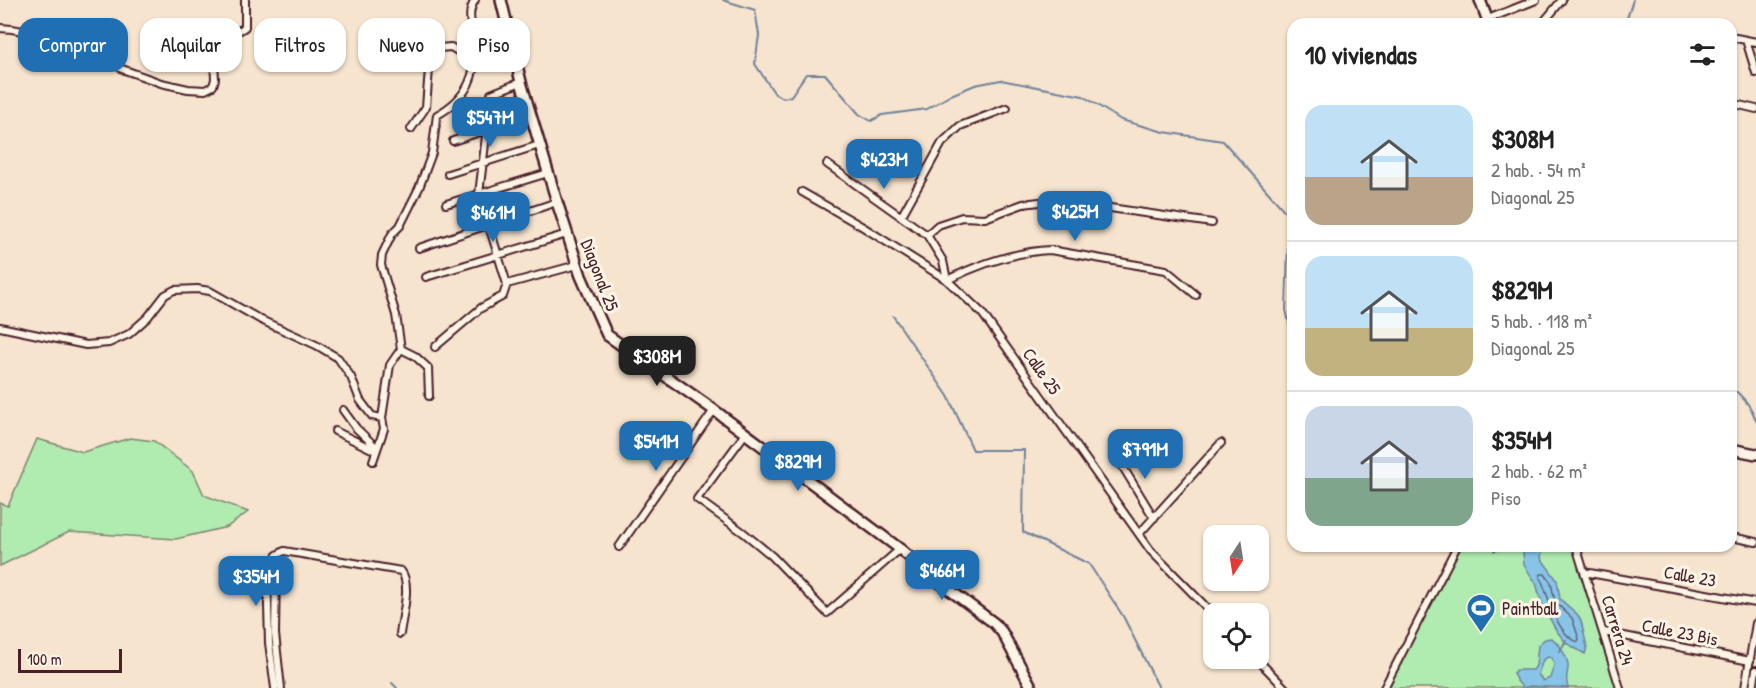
<!DOCTYPE html>
<html lang="es">
<head>
<meta charset="utf-8">
<style>
  :root { --surface:#fff; --page:#f2f2f2; --text:#222; --muted:#767676; --line:#e0e0e0; --accent:#1f6fb2 }
  body { margin:0; font-family:"Patrick Hand",sans-serif; background:var(--page); color:var(--text); height:100vh; display:flex; flex-direction:column; font-size:22px; white-space:nowrap }
  * { box-sizing:border-box; margin:0 }
  p { font-size:20px; color:var(--muted) }
  .icon { flex:none; width:33px; height:33px; fill:none; stroke:currentColor; stroke-width:2; stroke-linecap:round; stroke-linejoin:round }
  .map { position:relative; flex:1; overflow:hidden }
  .panel { position:absolute; left:1287px; top:18px; width:450px; height:534px; display:flex; flex-direction:column; background:var(--surface); border-radius:18px; box-shadow:0 2px 4px #0004 }
  .panel>* { flex:none }
  .banner { position:absolute; left:18px; top:18px; width:570px; height:54px; display:flex; gap:12px }
  .needle { width:39px; rotate:192deg }
  .tools { position:absolute; left:1203px; top:525px; display:grid; gap:12px }
  .tools a { display:grid; place-items:center; width:66px; height:66px; border-radius:12px; background:var(--surface); box-shadow:0 2px 4px #0004; font-size:30px }
  .scale { position:absolute; left:18px; bottom:15px; width:104px; box-sizing:border-box; padding-left:6px; border:3px solid #4a1f2b; border-top:0; font-size:16px; line-height:21px; white-space:nowrap; color:#4a1f2b; -webkit-text-stroke:4px #fcf5e5; paint-order:stroke }
  .price { position:absolute; translate:-50% -51px; padding:0 14px; border-radius:12px; background:var(--accent); color:#fff; font-size:20px; line-height:39px; filter:drop-shadow(0 2px 3px #0008) }
  .price::after { content:''; position:absolute; left:50%; top:36px; width:18px; height:14px; margin-left:-9px; background:inherit; clip-path:polygon(0 0,100% 0,50% 100%) }
  .price.active { background:#222; color:#fff }
  ul { padding:0; list-style:none }
  li { display:flex; align-items:center; gap:18px; height:150px; padding:0 18px }
  li+li { border-top:2px solid var(--line) }
  li span { display:grid; place-items:center; flex:none; width:168px; height:120px; border-radius:18px; color:#555 }
  li>.icon { margin-inline-start:auto }
  span .icon { width:72px; height:72px; fill:#fffc; stroke-width:1 }
  li b { font-size:26px }
  h2 { display:flex; justify-content:space-between; align-items:center; height:72px; padding:0 18px; font-size:26px }
  .pill { padding:0 21px; border-radius:18px; background:var(--surface); box-shadow:0 2px 4px #0004; font-size:21px; line-height:54px }
  .pill.active { background:var(--accent); color:#fff }
  .map>svg:first-child { display:block }
  .green { fill:#b0ebb0; stroke:#7d856e; stroke-width:1.5 }
  .water { fill:#87c4e7; stroke:#6f829c; stroke-width:1.5; fill-rule:evenodd }
  .lines { fill:none; stroke-linecap:round; stroke-linejoin:round }
  .shore { stroke:#626176; stroke-width:1.5 }
  .stream { stroke:#6f829c; stroke-width:2 }
  .street-casing { stroke:#4a1f2b; stroke-width:10 }
  .secondary-casing { stroke:#4a1f2b; stroke-width:14 }
  .street { stroke:#fcf5e5; stroke-width:6 }
  .secondary { stroke:#fcf5e5; stroke-width:9 }
  .labels { text-anchor:middle; dominant-baseline:central; stroke-width:6; stroke-linejoin:round; paint-order:stroke }
  .street-label { font-size:18px; fill:#4a1f2b; stroke:#fcf5e5 }
  .poi-label { font-size:18px; fill:#4a1f2b; stroke:#fcf5e5; text-anchor:start }
</style>
</head>
<body>
<div class="map">
<svg width="1756" height="688" viewBox="0 0 1756 688">
  <rect width="100%" height="100%" fill="#f6e4ce"/>
  <filter id="ink" filterUnits="userSpaceOnUse"><feTurbulence type="fractalNoise" baseFrequency=".0167" numOctaves="2"/><feDisplacementMap in="SourceGraphic" scale="12" xChannelSelector="R" yChannelSelector="G"/><feConvolveMatrix kernelMatrix="1 2 1 2 8 2 1 2 1" color-interpolation-filters="sRGB"/></filter>
  <g filter="url(#ink)">
    <path class="green" d="M130,438L154,441L193,471L204,495L248,512L227,527L176,539L69,532L0,566V503L8,506L37,439L83,452Z
      M1457,546H1576L1620,688H1384Z"/>
    <path class="water" d="M1493,546H1543L1541,558L1557,580L1560,599L1577,614L1581,621L1587,647L1585,654L1566,643L1556,630L1542,604L1536,583L1524,565L1523,552L1520,548L1510,546L1494,551Z
      M1551,638C1559,642 1569,659 1568,668C1567,677 1565,679 1568,688L1530,686L1523,688L1516,680L1513,673L1516,670H1533L1536,666L1538,645L1545,639ZM1548,657L1552,658L1554,665L1550,678L1543,681L1538,674L1543,660Z"/>
    <g class="lines">
      <path class="shore" d="M1541,574H1545L1551,583L1555,602L1572,618L1579,639L1578,642C1556,636 1549,595 1540,577Z"/>
      <path class="stream" d="M723,0L755,10L759,35L755,64L775,94L784,98L791,96L806,74H825L859,114L871,121L882,115L927,109L951,95L975,85L1001,80L1083,96L1121,120L1164,132L1223,141L1289,216L1286,310L1293,339
        M1625,24L1633,0
        M893,316L948,396L973,450H1024L1023,532L1089,564L1123,616L1159,688
        M1731,392H1737C1746,401 1753,409 1756,421
        M1560,651L1566,640
        M392,683L397,688"/>
      <g class="street-casing">
        <path id="street" d="M1488,19L1536,0
          M1542,24L1562,0
          M1658,24L1659,22L1668,24
          M0,28L12,29L88,44L122,69L161,83L188,89L205,90L213,86L215,79L213,43C222,33 235,35 245,27V0
          M1731,37L1756,42
          M1746,40L1756,73
          M1731,103L1756,109
          M411,129L426,107L429,69L439,48L451,47L475,62
          M453,141L530,115
          M827,164L927,235
          M448,174L539,145
          M802,192L863,227L947,280L982,313L1151,551L1214,615
          M446,204L548,173
          M901,217L942,143L960,126L1007,108
          M419,248L557,202
          M426,277L567,234
          M507,284L479,194L491,94L521,82
          M1196,295L1166,270L1050,250C1014,252 979,264 947,280L943,261L927,235L938,225L962,217L985,218L1023,204L1056,200L1212,223
          M0,327L86,345L109,343L129,334L148,317L165,295L174,290L197,289L210,291L261,320L316,345L338,358L351,377L360,400L372,416L382,418
          M435,347L481,308L503,296L507,284L577,265
          M401,349L415,356L428,368L429,396
          M343,410L356,428L377,448
          M335,431L376,451
          M745,434L697,499L744,533L772,556L827,613L900,549
          M1132,442L1115,454L1154,518
          M373,461L384,429L382,418L390,365L401,349L396,315L381,265L382,255L392,234L400,226L419,188L432,153L437,115C468,98 478,74 474,40C472,25 466,14 475,0
          M1139,534L1221,443
          M1731,537L1756,542
          M1576,546L1620,688
          M619,547L714,410
          M271,563L277,555L284,551L401,571C412,584 402,617 400,634
          M1584,572L1756,603
          M1604,632L1750,661
          M1256,658L1285,688
          M275,688L269,643L267,568L271,563L276,569L275,634L281,688
          M1384,688L1457,546
          M1745,688L1756,623
          M1753,688L1756,670"/>
      </g>
      <g class="secondary-casing">
        <path id="secondary" d="M501,0L521,82L557,202L581,276L607,335L714,410L900,549L939,582L994,623L1002,632L1032,688
          M1480,0L1489,24
          M1731,449L1756,454"/>
      </g>
      <use href="#street" class="street"/>
      <use href="#secondary" class="secondary"/>
    </g>
  </g>
  <defs>
    <g id="stadium-pin" transform="scale(1.5)"><path d="M0 17L-7.5 6A9.5 9.5 0 1 1 7.5 6Z" fill="#1f6fb2" stroke="#fcf5e5"/><path d="M0-5a6.5 5 0 1 0 0 10a6.5 5 0 1 0 0-10ZM-3.5-1.8h7v3.6h-7Z" fill="#fff"/></g>
  </defs>
  <g fill-rule="evenodd">
    <use href="#stadium-pin" x="1481" y="608"/>
  </g>
  <g class="labels">
    <g class="street-label">
      <text transform="translate(600 275) rotate(69)">Diagonal 25</text>
      <text transform="translate(1042 371) rotate(55)">Calle 25</text>
      <text transform="translate(1690 576) rotate(10)">Calle 23</text>
      <text transform="translate(1618 630) rotate(73)">Carrera 24</text>
      <text transform="translate(1680 632) rotate(11)">Calle 23 Bis</text>
    </g>
    <g class="poi-label">
      <text x="1502" y="608">Paintball</text>
    </g>
  </g>
</svg>
<div class="tools">
<a><svg class="needle" viewBox="-14 -14 28 28"><path d="M0-13l5 13h-10z" fill="#e53935"/><path d="M0 13l5-13h-10z" fill="#767676"/></svg></a>
<a><svg class="icon" aria-label="locate" viewBox="0 0 24 24"><circle cx="12" cy="12" r="6"/><path d="M12 2v4M12 18v4M2 12h4M18 12h4"/></svg></a>
</div>
<div class="scale">100 m</div>
<b class="price" style="left:490px;top:148px">$547M</b>
<b class="price" style="left:884px;top:190px">$423M</b>
<b class="price" style="left:1075px;top:242px">$425M</b>
<b class="price" style="left:493px;top:243px">$461M</b>
<b class="price active" style="left:657px;top:387px">$308M</b>
<b class="price" style="left:656px;top:472px">$541M</b>
<b class="price" style="left:1145px;top:480px">$791M</b>
<b class="price" style="left:798px;top:492px">$829M</b>
<b class="price" style="left:942px;top:601px">$466M</b>
<b class="price" style="left:256px;top:607px">$354M</b>
<div class="banner">
<a class="pill active">Comprar</a>
<a class="pill">Alquilar</a>
<a class="pill">Filtros</a>
<a class="pill">Nuevo</a>
<a class="pill">Piso</a>
</div>
<section class="panel">
<h2>10 viviendas<svg class="icon" aria-label="filters" viewBox="0 0 24 24"><path d="M4 7h16M4 17h16"/><circle cx="9" cy="7" r="2"/><circle cx="15" cy="17" r="2"/></svg></h2>
<ul>
<li><span style="background:linear-gradient(#bfe0f5 60%,#b9a48a 0)"><svg class="icon" aria-label="home" viewBox="0 0 24 24"><path d="M3 11l9-7 9 7M6 9v11h12V9"/></svg></span><div><b>$308M</b><p>2 hab. · 54 m²</p><p>Diagonal 25</p></div></li>
<li><span style="background:linear-gradient(#bfe0f5 60%,#c2b280 0)"><svg class="icon" aria-label="home" viewBox="0 0 24 24"><path d="M3 11l9-7 9 7M6 9v11h12V9"/></svg></span><div><b>$829M</b><p>5 hab. · 118 m²</p><p>Diagonal 25</p></div></li>
<li><span style="background:linear-gradient(#c9d6e8 60%,#7fa58c 0)"><svg class="icon" aria-label="home" viewBox="0 0 24 24"><path d="M3 11l9-7 9 7M6 9v11h12V9"/></svg></span><div><b>$354M</b><p>2 hab. · 62 m²</p><p>Piso</p></div></li>
</ul>
</section>
</div>
</body>
</html>
